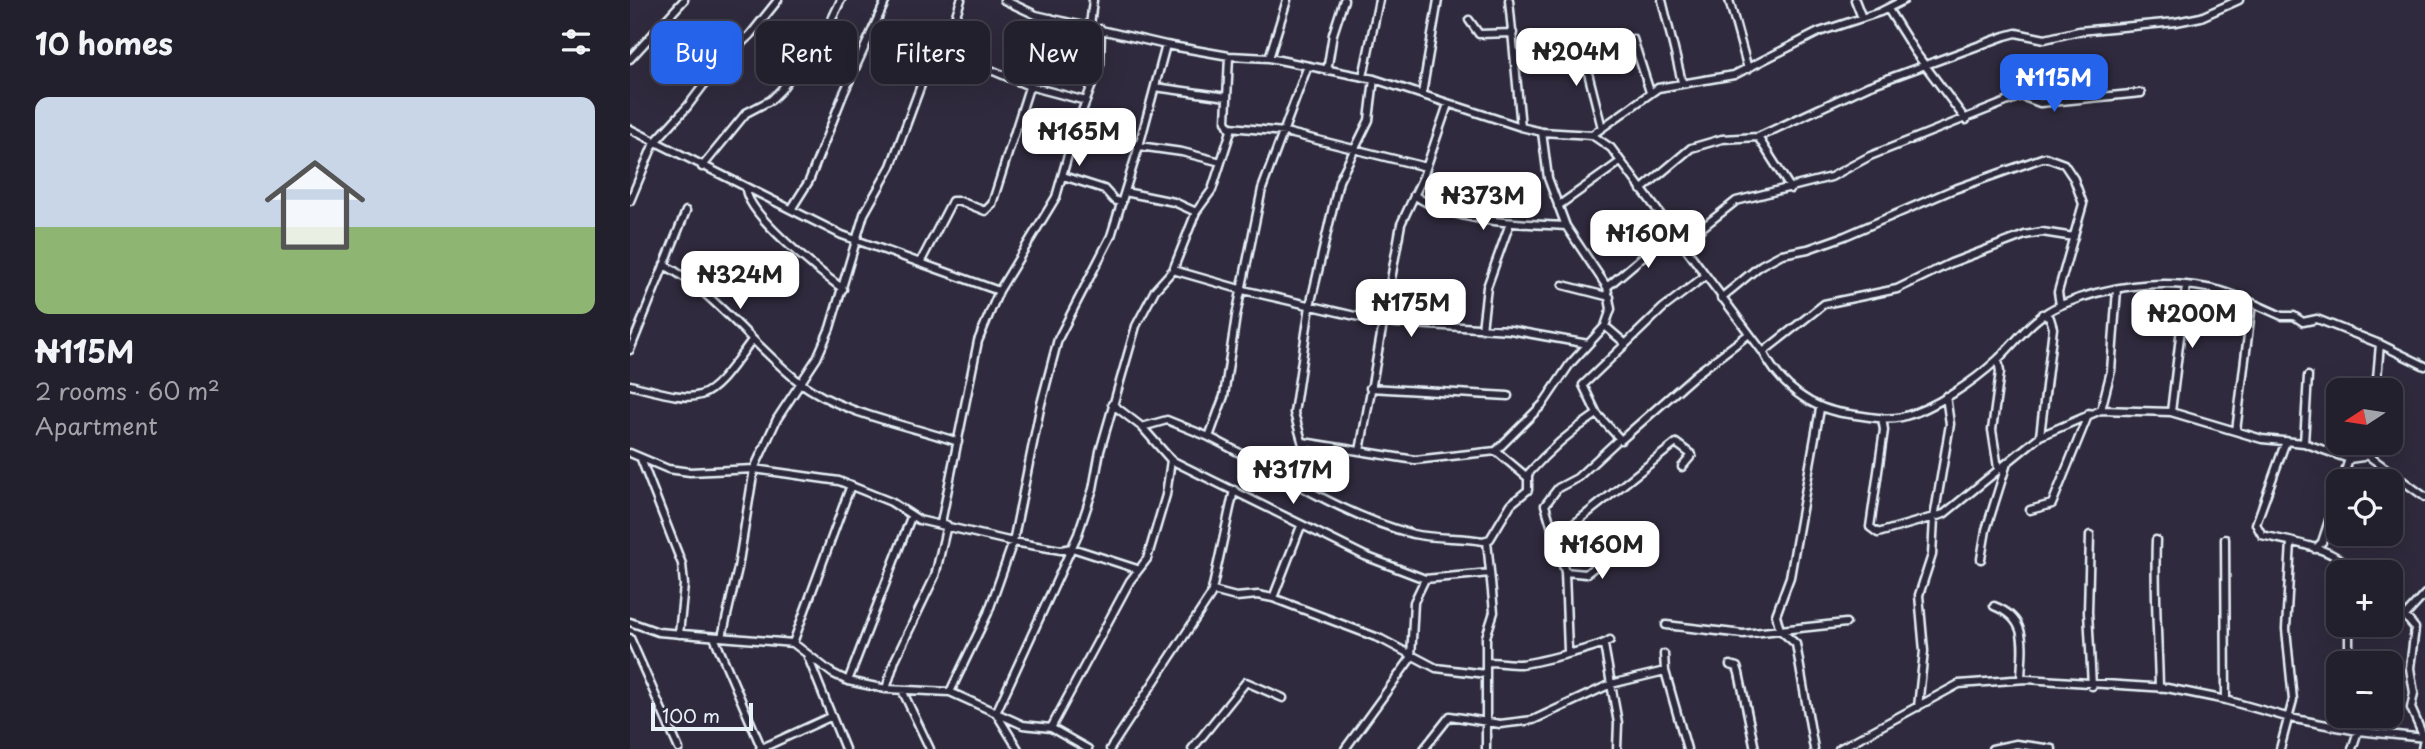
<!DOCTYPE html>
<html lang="en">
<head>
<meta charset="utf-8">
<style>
  :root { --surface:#23202e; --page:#2b2836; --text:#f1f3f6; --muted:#a3a3aa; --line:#403e4a; --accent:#2563eb }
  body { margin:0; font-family:"Playpen Sans",sans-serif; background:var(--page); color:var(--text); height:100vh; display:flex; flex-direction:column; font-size:26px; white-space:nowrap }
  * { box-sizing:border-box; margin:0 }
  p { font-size:23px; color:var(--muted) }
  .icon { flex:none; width:38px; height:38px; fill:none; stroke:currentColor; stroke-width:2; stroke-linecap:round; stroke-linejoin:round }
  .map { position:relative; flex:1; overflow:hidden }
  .details { display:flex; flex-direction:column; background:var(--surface); width:630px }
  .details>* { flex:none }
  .hud { position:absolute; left:21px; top:21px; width:665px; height:63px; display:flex; gap:14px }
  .needle { width:46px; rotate:258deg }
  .fabs { position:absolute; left:1696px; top:378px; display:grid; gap:14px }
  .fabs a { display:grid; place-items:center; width:77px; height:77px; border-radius:14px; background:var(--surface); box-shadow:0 7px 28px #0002,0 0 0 2px var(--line); font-size:35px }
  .scale { position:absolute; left:21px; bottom:18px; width:102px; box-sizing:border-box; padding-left:7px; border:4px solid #e8f1f8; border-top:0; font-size:19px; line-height:24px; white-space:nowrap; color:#e8f1f8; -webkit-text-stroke:5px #2f2a3d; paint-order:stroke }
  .price { position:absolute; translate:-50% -60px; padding:0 16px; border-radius:14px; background:#fff; color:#222; font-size:23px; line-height:46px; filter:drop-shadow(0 2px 4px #0008) }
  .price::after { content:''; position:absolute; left:50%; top:42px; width:21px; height:16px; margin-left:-10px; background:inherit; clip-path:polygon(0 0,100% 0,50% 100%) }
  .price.on { background:var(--accent); color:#fff }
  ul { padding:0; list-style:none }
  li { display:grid; align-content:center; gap:14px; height:371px; padding:0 35px }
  li span { display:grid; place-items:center; height:217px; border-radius:14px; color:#555 }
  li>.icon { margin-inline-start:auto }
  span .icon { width:126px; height:126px; fill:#fffc; stroke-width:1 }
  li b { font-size:30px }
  h2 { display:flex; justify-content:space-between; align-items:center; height:84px; padding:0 35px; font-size:30px }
  .chip { padding:0 24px; border-radius:14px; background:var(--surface); box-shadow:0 7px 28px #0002,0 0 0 2px var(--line); font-size:24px; line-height:63px }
  .chip.on { background:var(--accent); color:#fff }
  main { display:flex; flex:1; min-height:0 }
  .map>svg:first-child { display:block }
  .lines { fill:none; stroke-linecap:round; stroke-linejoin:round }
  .minor-casing { stroke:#e8f1f8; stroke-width:11 }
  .minor { stroke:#2f2a3d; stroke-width:6 }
</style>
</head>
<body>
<main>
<section class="details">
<h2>10 homes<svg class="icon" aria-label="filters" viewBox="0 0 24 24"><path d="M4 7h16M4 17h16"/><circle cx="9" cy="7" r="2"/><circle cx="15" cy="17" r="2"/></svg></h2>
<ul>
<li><span style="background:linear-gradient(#c9d6e8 60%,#8fb573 0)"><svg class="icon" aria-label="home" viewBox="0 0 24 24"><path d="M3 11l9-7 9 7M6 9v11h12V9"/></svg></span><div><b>₦115M</b><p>2 rooms · 60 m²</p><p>Apartment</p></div></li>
</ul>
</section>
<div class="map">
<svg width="1795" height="749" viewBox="0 0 1795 749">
  <rect width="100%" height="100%" fill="#2f2a3d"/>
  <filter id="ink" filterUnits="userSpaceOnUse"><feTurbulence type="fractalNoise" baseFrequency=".0143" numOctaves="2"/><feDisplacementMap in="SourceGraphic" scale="14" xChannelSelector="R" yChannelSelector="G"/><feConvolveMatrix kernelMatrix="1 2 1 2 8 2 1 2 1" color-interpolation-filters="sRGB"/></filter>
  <g filter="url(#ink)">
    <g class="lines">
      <g class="minor-casing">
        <path id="minor" d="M374,0L406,15L536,45L599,56L639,58L744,79L891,127L912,132L962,135L981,148L1133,352C1150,385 1181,410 1219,414C1236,416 1255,421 1272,417C1304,409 1343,382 1367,360C1389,339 1402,317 1431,305C1476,286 1529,279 1577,288C1603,292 1628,306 1652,316H1664L1673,322L1687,319L1750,344L1795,366
          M879,0L891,127
          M1032,0L1052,82
          M1099,0L1118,69
          M1225,0L1232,18
          M1258,9L1285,52L1336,120
          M839,20L849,34L883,33
          M460,26L463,0
          M1003,39L1020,92
          M955,43L954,57L972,128
          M306,52L354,67L399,86L456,101
          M639,58L657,0
          M0,59L54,0
          M677,68L632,189L606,316L594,396L579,437C646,470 710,515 783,534C806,539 830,537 853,541L860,539L881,504L898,490V474C918,451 941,431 967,414
          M697,71L703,34L714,0
          M733,77L749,0
          M525,87L597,97
          M792,94L808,0
          M446,127L509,146L552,152L591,162
          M600,127L655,132L796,167
          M0,129L212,235L369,291
          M962,135L1028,88L1104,75L1189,32L1250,12L1274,0
          M1128,137L1161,189
          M72,167L116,113L141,100L151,90L201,21L211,0
          M433,176L474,189L484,200L492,203
          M116,189C118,216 190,272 213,289
          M1011,190L1061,148L1092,139L1128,137L1238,86L1375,36L1386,33L1415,39L1449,31L1546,22L1571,17L1609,0
          M495,192L544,202L566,212
          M784,195C822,222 889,224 936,226
          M0,201L24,143L57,107L91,62L120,35L148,0
          M928,206L990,162
          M162,208L179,181L213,95L256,0
          M290,263L322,201H330L355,211L362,204L421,18
          M34,265C80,288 125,347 168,381C213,415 276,424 328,442
          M543,270L613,290L751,322L880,330L958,344
          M1075,276L1033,308L953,385L967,414L991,440L1065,375L1119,334
          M933,285L980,297
          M977,287L1042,232L1068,231L1106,201L1201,177L1240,156L1391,96L1410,103L1511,93
          M1091,298L1131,265L1152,254L1178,249L1215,236L1322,190L1415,157L1434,164L1444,179L1453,204L1428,292L1430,305
          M975,326L996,344
          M852,329L857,287L880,223
          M0,350L56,211
          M1133,352L1194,304L1267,289L1321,263L1395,235L1412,232L1444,237
          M1368,359L1370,372L1362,430L1368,468
          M0,385C78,405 74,405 122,340
          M740,388L878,396
          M1746,390L1750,344
          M482,404L512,427L541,460L735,556L795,579L860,573
          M1471,410L1481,371L1487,289
          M1541,412L1556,286
          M1252,418L1254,430L1240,527L1248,533L1314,514L1410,436L1471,410L1541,412L1632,439L1674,443L1719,459L1733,457L1739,452L1741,443
          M512,427L537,420L579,437
          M1606,431L1622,303
          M1410,436L1423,328L1420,318L1412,314
          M1656,441L1626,524L1632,535C1655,541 1712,548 1720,572
          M673,442L785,460L866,451L913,404L940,364L975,326L981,309L977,287L936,226L918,178L912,132
          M1674,443L1678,376
          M730,451L771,224L793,177L818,104
          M866,451L897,477
          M0,453L38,469L60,472L124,469L147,419L187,358L200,328L234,214L261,166L291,85L323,24L331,0
          M1736,454L1795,497
          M11,459L52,564L54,585L49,634
          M1712,481L1719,459
          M670,486L676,455L664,413L680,306L709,181L739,120L744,79
          M1400,510L1422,504L1459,413
          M311,523L348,341L369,291L426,197L446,127L470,64L471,29
          M926,534L945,523L1046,443L1062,455L1052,467
          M1460,535L1458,612L1462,686
          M1595,539L1596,700
          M1526,540C1524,590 1528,638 1529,688
          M1685,549L1692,542L1708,493
          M1351,559L1356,530L1377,463
          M935,572L956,574L995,542
          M583,591L606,597L628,595L643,598L751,639L806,668L856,674
          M643,598L671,526
          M1364,606C1400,620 1392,646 1391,679
          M0,622L28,632L163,643L202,673L218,681L256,689L320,692L393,725L421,728L458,749
          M1036,625L1113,634L1216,623
          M1719,625V663
          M84,637L132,749
          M92,637L108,568L124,469L209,481L261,502L289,520L383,542L431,550L442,548L507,569
          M0,638L49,749
          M163,643L221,485
          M974,645L988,723L987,749
          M938,651L935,572L915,505L928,488L947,478L988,440
          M1034,654L1035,671L1057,749
          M178,657L215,749
          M856,662C868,662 878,664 889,664C901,664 973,646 980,640
          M1100,665L1107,667L1109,673L1125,749
          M218,681L281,517
          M256,689L265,660L305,576L317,525
          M272,690L300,749
          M320,692L358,613L383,542L411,404L428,339L481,236L509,146L536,45
          M1288,707L1294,651L1289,595L1302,555L1304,518L1320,424L1316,396
          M421,728L500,581L517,559L536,495L541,460
          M130,749L200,717
          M388,749L366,713L448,534L463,489L470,451L506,326L525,290L543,270L566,212L582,190L601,131L596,121L599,56
          M480,749L581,595L604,490
          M562,749L616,682L653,698
          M715,749L781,658L784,602L795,579
          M794,749L820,716L870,724L903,720L981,684L1035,671
          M856,749V637L864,612L857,541
          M1184,749L1166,644L1150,630L1146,615L1160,577L1190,409
          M1209,749L1329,684L1396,679L1537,688L1596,700L1660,718L1728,731L1795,738
          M1362,749L1386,744L1422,749
          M1650,749L1663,700L1656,629L1661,542
          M1722,749L1728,731L1725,716
          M1792,749L1794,738L1781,708L1784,693L1780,668L1785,628L1775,616L1795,594"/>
      </g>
      <use href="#minor" class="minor"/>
    </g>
  </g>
</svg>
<div class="fabs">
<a><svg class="needle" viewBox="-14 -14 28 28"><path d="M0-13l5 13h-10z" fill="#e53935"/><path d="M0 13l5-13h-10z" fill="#a3a3aa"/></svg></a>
<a><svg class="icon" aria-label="locate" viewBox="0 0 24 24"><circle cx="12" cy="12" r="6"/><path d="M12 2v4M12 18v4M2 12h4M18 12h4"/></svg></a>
<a>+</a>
<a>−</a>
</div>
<div class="scale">100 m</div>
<b class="price" style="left:946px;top:88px">₦204M</b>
<b class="price on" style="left:1424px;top:114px">₦115M</b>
<b class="price" style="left:449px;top:168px">₦165M</b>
<b class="price" style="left:853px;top:232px">₦373M</b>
<b class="price" style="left:1018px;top:270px">₦160M</b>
<b class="price" style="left:110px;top:311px">₦324M</b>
<b class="price" style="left:781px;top:339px">₦175M</b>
<b class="price" style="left:1562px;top:350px">₦200M</b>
<b class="price" style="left:663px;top:506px">₦317M</b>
<b class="price" style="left:972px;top:581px">₦160M</b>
<div class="hud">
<a class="chip on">Buy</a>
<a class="chip">Rent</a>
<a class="chip">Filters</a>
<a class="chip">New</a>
</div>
</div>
</main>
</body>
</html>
